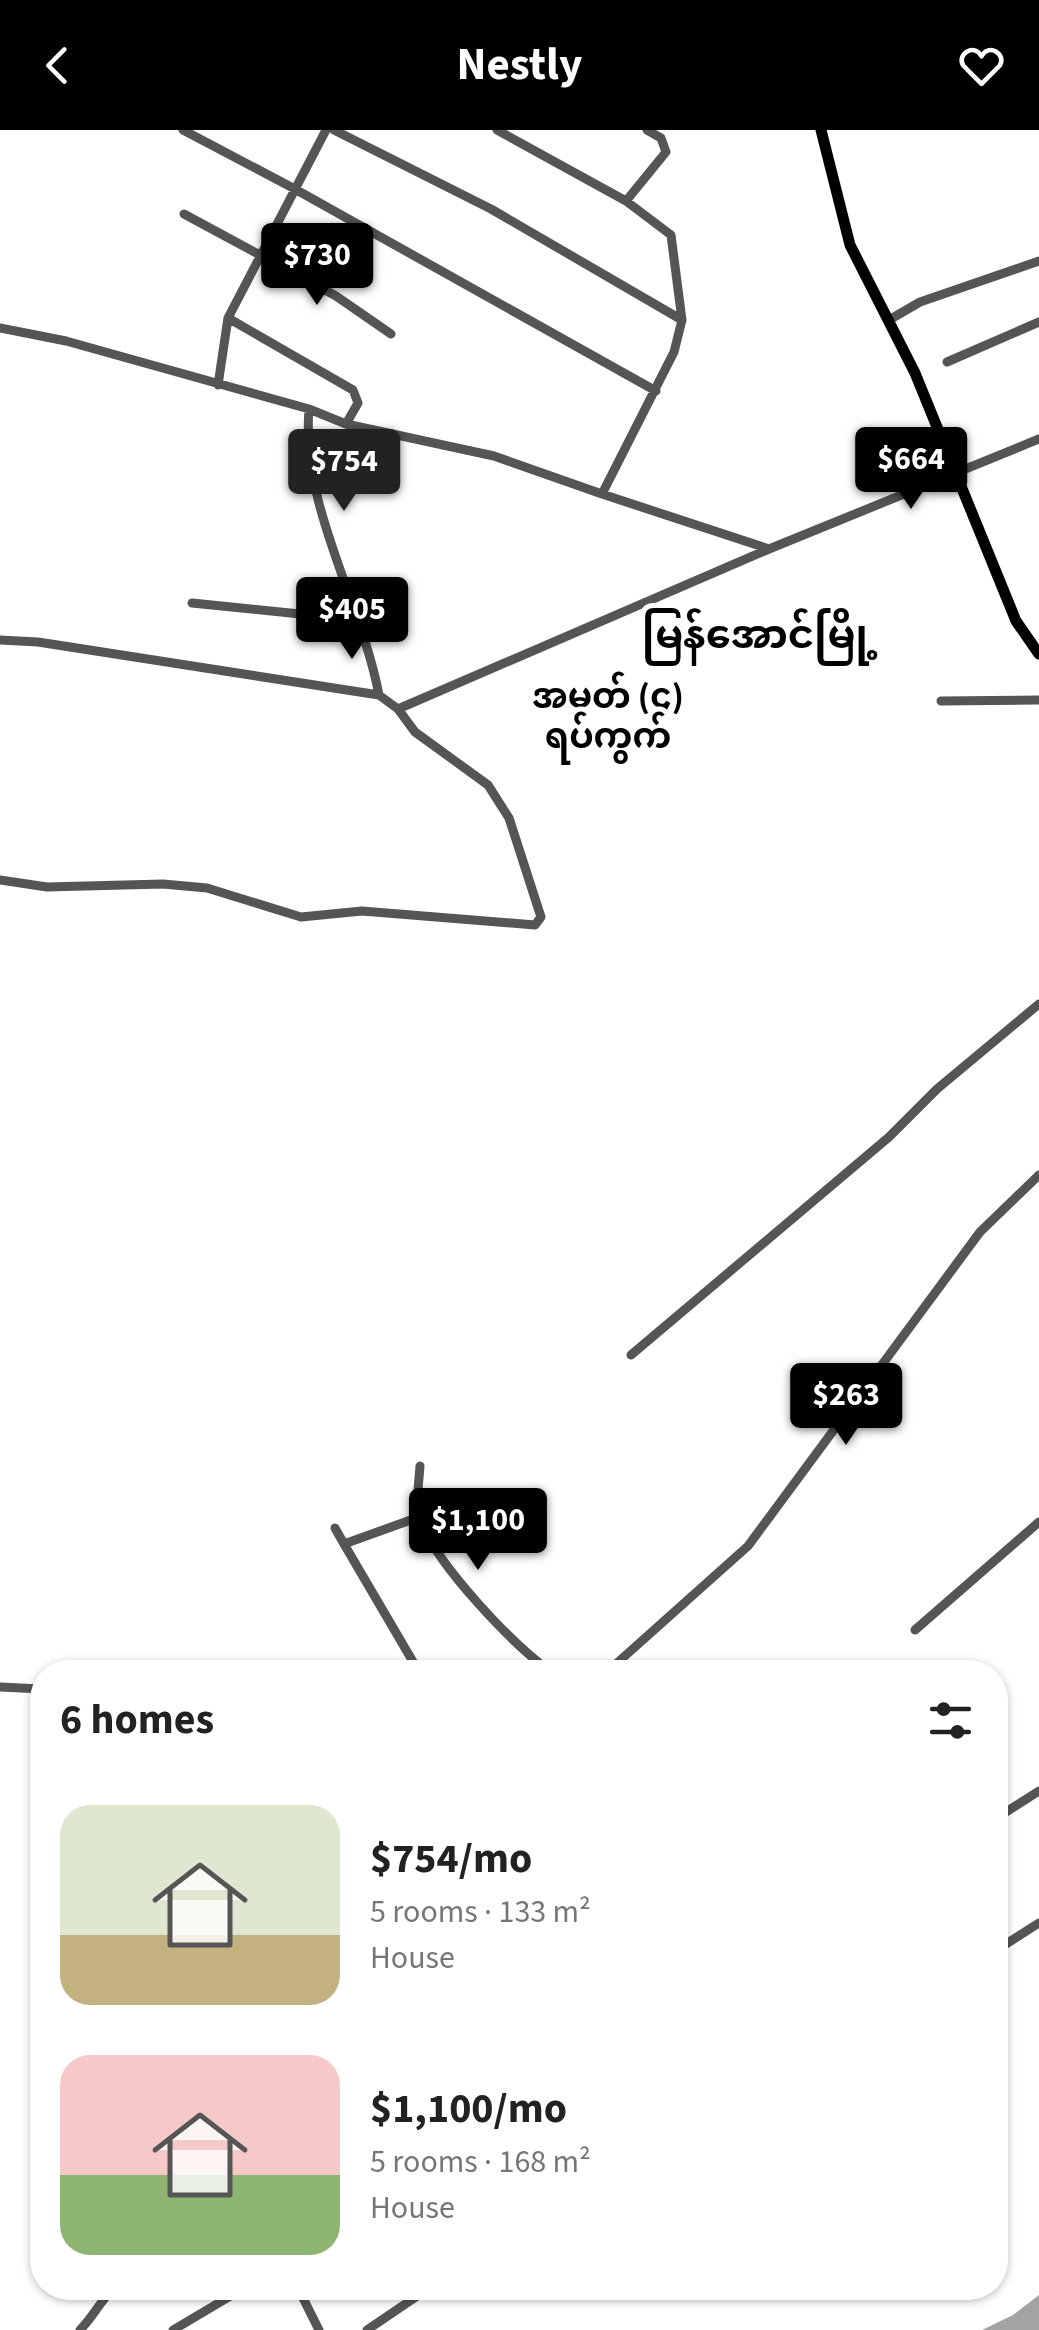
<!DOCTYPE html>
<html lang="en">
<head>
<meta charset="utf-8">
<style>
  :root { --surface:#fff; --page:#f2f2f2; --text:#222; --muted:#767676; --accent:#000 }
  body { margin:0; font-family:"Source Sans 3","Noto Sans Myanmar",sans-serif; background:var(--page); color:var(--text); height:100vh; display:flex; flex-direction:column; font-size:38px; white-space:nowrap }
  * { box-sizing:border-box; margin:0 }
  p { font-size:32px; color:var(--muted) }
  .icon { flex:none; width:55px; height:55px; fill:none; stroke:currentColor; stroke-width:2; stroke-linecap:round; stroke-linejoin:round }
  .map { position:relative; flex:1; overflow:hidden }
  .panel { position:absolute; left:30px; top:1530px; width:978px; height:640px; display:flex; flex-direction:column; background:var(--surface); border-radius:40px; box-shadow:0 2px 8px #0004 }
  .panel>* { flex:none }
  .price { position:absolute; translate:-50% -85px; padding:0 22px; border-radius:10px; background:var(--accent); color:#fff; font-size:32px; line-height:65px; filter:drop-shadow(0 2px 5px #0008) }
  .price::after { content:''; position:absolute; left:50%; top:60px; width:30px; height:22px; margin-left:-15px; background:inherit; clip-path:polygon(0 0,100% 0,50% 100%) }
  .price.current { background:#222; color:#fff }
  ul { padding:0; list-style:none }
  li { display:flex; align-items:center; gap:30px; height:250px; padding:0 30px }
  li span { display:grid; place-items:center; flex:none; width:280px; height:200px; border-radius:30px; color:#555 }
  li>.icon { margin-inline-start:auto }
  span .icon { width:120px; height:120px; fill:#fffc; stroke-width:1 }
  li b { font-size:42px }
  h2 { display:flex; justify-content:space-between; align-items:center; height:120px; padding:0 30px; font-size:42px }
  header { display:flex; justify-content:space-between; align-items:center; height:130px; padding:0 30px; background:var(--accent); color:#fff; font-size:45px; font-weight:700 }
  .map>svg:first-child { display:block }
  .water { fill:#a3a3a3 }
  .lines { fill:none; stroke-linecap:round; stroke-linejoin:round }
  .minor { stroke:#555; stroke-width:9 }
  .major { stroke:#000; stroke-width:11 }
  .labels { text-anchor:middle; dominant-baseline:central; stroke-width:10; stroke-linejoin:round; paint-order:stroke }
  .quarter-label { font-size:35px; font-weight:bold; fill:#000; stroke:#fff }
  .district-label { font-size:40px; font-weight:bold; fill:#000; stroke:#fff }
</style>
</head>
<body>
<header><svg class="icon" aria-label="back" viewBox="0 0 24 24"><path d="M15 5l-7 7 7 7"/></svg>Nestly<svg class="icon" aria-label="heart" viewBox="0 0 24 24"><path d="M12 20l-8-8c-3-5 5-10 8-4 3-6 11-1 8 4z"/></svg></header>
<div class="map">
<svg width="1039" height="2200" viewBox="0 0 1039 2200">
  <rect width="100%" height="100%" fill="#fff"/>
  <path class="water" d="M1039,2165V2200H982L1013,2185Z"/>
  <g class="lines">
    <path class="minor" d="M183,0L293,58L656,261
      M334,0L491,79L682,190
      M626,71L666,22L661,8L647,0
      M184,84L336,166L391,204
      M889,190L920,172L1039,131
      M0,198L66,211L309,279L346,294L358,273L353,260L228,188
      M947,232L1039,192
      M218,255L228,188L326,0
      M309,279C301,377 361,470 379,565
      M346,294L494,326L602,364L674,222L682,190L671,105L626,71L497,0
      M602,364L769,419
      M192,473L358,490
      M0,510L38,512L379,565L398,579
      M941,571L1039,570
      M0,750L47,757L163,754L207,758L301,787L362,781L535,795L541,787L509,688L488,655L415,602L398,579L769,419L1039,309
      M631,1225L889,1007L937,959L1039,874
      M420,1336C419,1352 415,1375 420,1390C437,1435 512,1514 551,1542
      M419,1387L344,1414L419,1542
      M335,1398L344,1414
      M915,1500L1039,1392
      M317,1542L348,1537L386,1542
      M607,1542L748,1416L980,1102L1039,1045
      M0,1557L42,1559
      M995,1689L1039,1661
      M995,1821L1039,1793
      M298,2158L319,2200
      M80,2200C94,2186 100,2171 114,2158
      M173,2200L244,2158
      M367,2200L429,2158"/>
    <path class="major" d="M821,0L850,115L915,243L1016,491L1039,524"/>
  </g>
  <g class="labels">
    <g class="quarter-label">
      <text x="608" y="567">အမှတ် (၄)<tspan x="608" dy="40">ရပ်ကွက်</tspan></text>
    </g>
    <g class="district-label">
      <text x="760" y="505">မြန်အောင်မြို့</text>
    </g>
  </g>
</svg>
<b class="price" style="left:317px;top:178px">$730</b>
<b class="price" style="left:911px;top:382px">$664</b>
<b class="price current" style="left:344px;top:384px">$754</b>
<b class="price" style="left:352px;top:532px">$405</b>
<b class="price" style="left:846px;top:1318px">$263</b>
<b class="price" style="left:478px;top:1443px">$1,100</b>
<section class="panel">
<h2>6 homes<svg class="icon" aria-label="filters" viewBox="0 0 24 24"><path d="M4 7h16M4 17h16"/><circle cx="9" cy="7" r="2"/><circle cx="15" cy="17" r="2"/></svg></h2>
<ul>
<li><span style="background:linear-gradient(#dfe7d0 65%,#c2b280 0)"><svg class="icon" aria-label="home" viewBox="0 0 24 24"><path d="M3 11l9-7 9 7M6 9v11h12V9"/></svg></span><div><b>$754/mo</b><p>5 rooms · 133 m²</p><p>House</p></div></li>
<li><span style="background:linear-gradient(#f6c9c9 60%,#8fb573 0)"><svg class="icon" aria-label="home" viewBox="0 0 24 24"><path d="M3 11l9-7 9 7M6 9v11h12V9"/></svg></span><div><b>$1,100/mo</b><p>5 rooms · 168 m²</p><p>House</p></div></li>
</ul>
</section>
</div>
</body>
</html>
